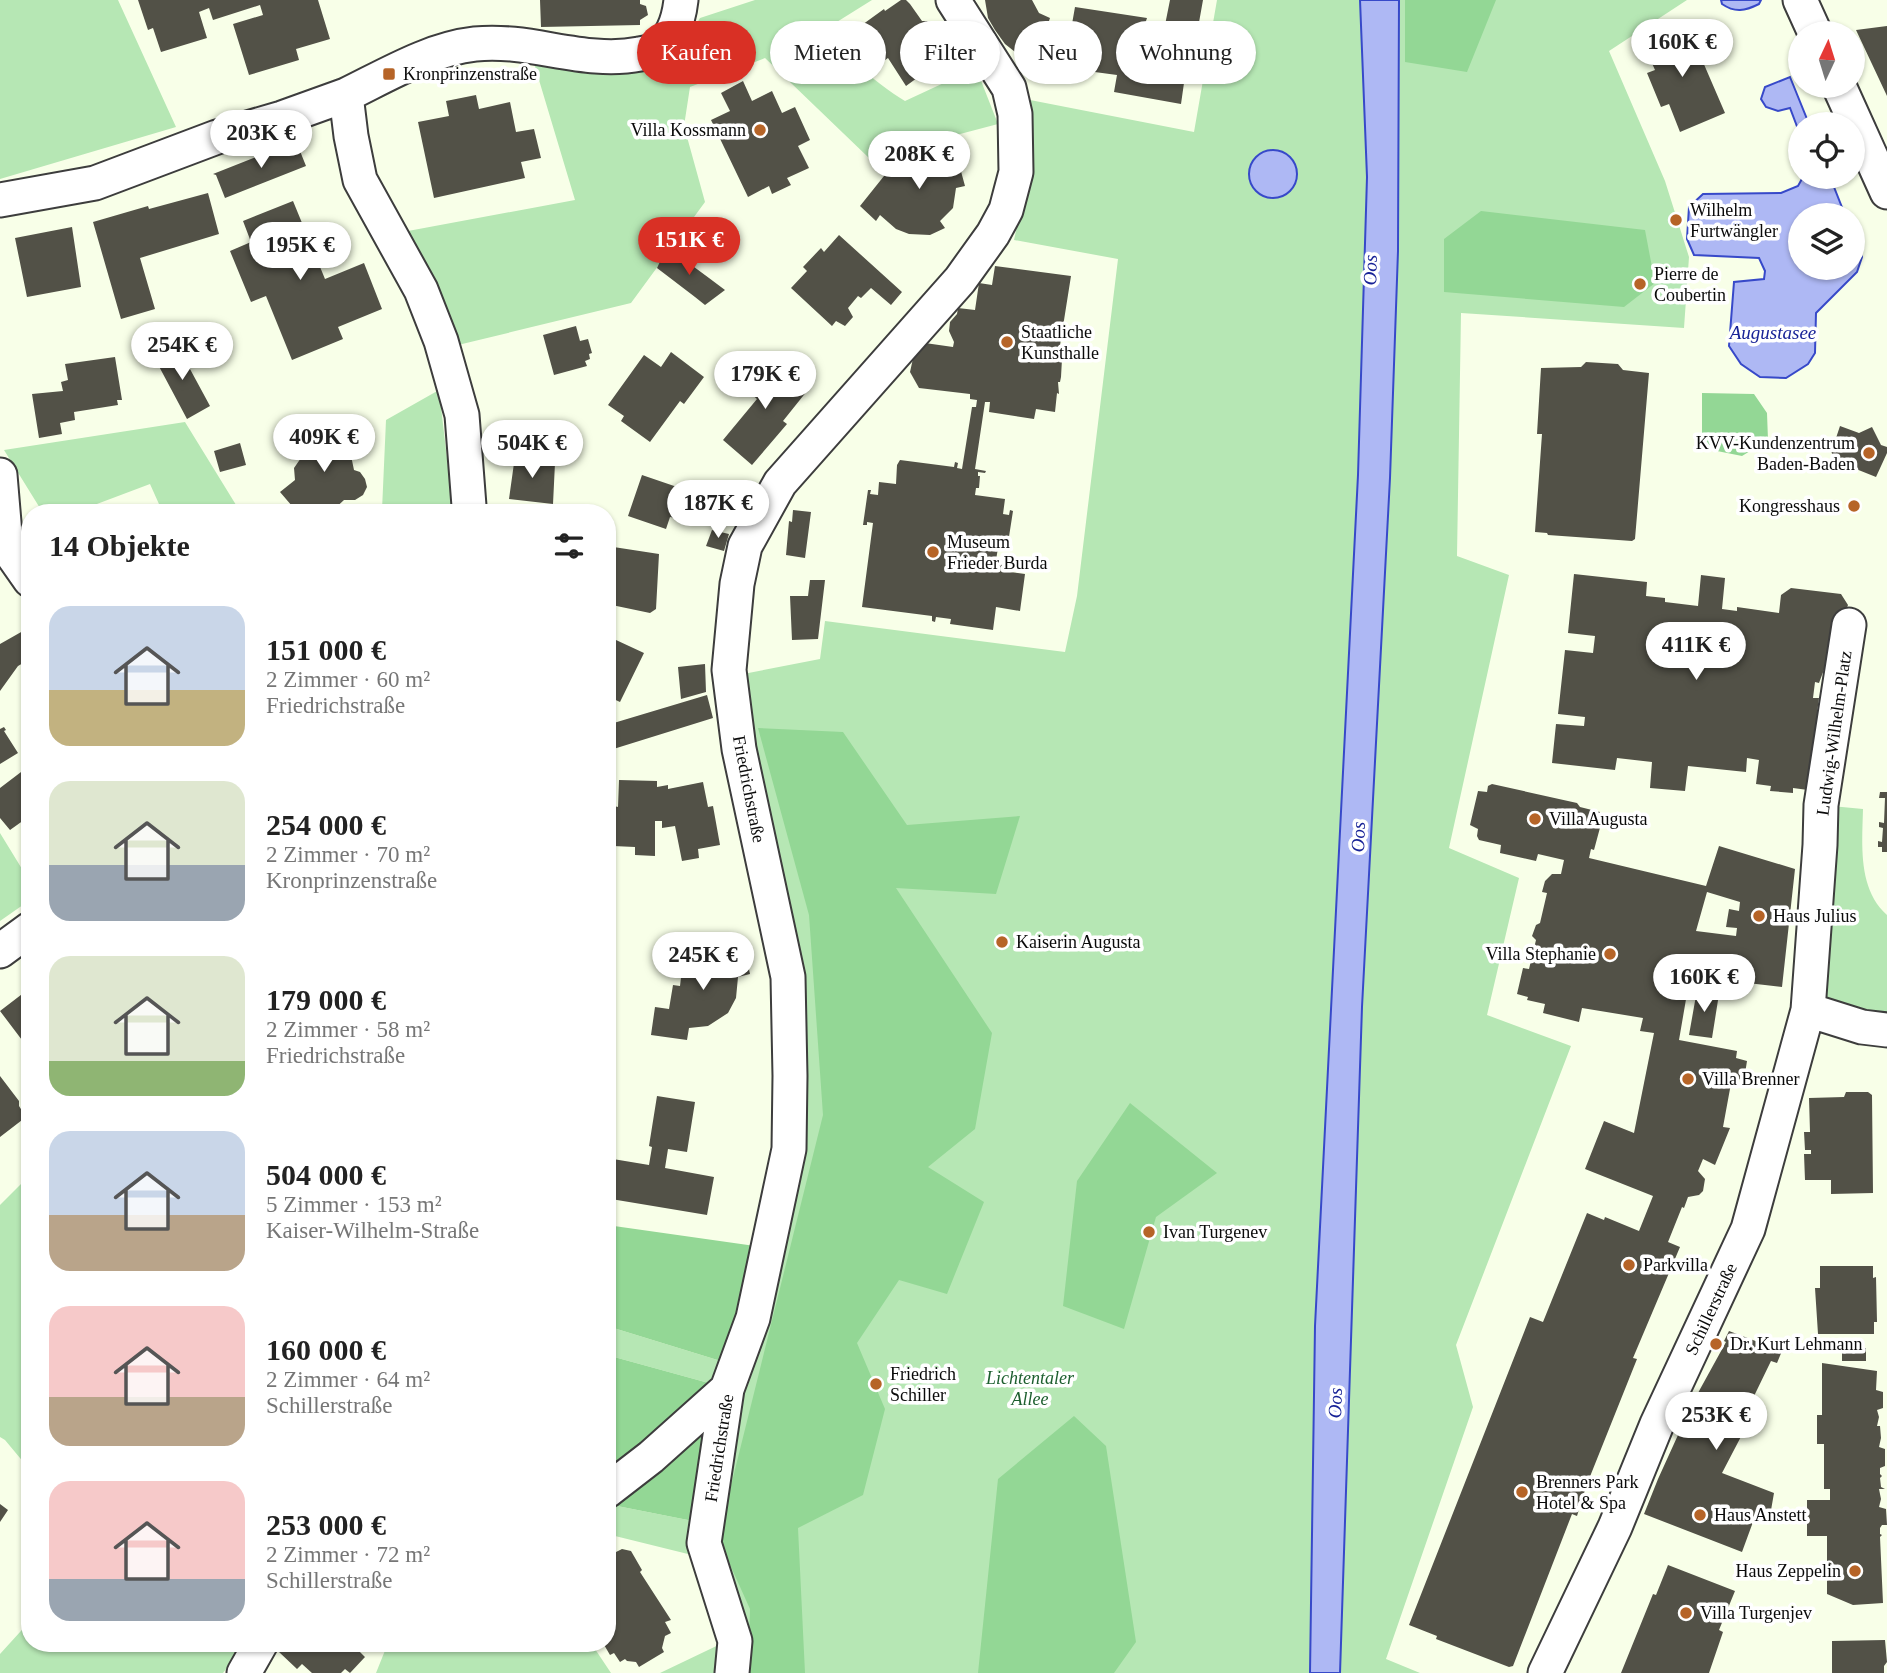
<!DOCTYPE html>
<html lang="de">
<head>
<meta charset="utf-8">
<style>
  :root { --surface:#fff; --page:#f2f2f2; --text:#222; --muted:#767676; --accent:#d93025 }
  body { margin:0; font-family:Georgia,serif; background:var(--page); color:var(--text); height:100vh; display:flex; flex-direction:column; font-size:26px; white-space:nowrap }
  * { box-sizing:border-box; margin:0 }
  p { font-size:23px; color:var(--muted) }
  .icon { flex:none; width:38px; height:38px; fill:none; stroke:currentColor; stroke-width:2; stroke-linecap:round; stroke-linejoin:round }
  .map { position:relative; flex:1; overflow:hidden }
  .sheet { position:absolute; left:21px; top:504px; width:595px; height:1148px; display:flex; flex-direction:column; background:var(--surface); border-radius:28px; box-shadow:0 2px 5px #0004 }
  .sheet>* { flex:none }
  .banner { position:absolute; left:637px; top:21px; width:665px; height:63px; display:flex; gap:14px }
  .needle { width:46px; rotate:4deg }
  .tools { position:absolute; left:1788px; top:21px; display:grid; gap:14px }
  .tools a { display:grid; place-items:center; width:77px; height:77px; border-radius:50%; background:var(--surface); box-shadow:0 2px 5px #0004; font-size:35px }
  .price { position:absolute; translate:-50% -60px; padding:0 16px; border-radius:24px; background:#fff; color:#222; font-size:23px; line-height:46px; filter:drop-shadow(0 2px 4px #0008) }
  .price::after { content:''; position:absolute; left:50%; top:42px; width:21px; height:16px; margin-left:-10px; background:inherit; clip-path:polygon(0 0,100% 0,50% 100%) }
  .price.current { background:var(--accent); color:#fff }
  ul { padding:0; list-style:none }
  li { display:flex; align-items:center; gap:21px; height:175px; padding:0 28px }
  li span { display:grid; place-items:center; flex:none; width:196px; height:140px; border-radius:21px; color:#555 }
  li>.icon { margin-inline-start:auto }
  span .icon { width:84px; height:84px; fill:#fffc; stroke-width:1 }
  li b { font-size:30px }
  h2 { display:flex; justify-content:space-between; align-items:center; height:84px; padding:0 28px; font-size:30px }
  .pill { padding:0 24px; border-radius:32px; background:var(--surface); box-shadow:0 2px 5px #0004; font-size:24px; line-height:63px }
  .pill.current { background:var(--accent); color:#fff }
  .map>svg:first-child { display:block }
  .green { fill:#b6e7b4 }
  .forest { fill:#93d795 }
  .water { fill:#aeb8f4; stroke:#3749c9; stroke-width:2 }
  .building { fill:#525147; fill-rule:evenodd }
  .lines { fill:none; stroke-linecap:round; stroke-linejoin:round }
  .minor-casing { stroke:#3d3d3d; stroke-width:37 }
  .minor { stroke:#fff; stroke-width:33 }
  .poi-dot { fill:#b66427; stroke:#fff; stroke-width:2.5 }
  .labels { text-anchor:middle; dominant-baseline:central; stroke-width:7; stroke-linejoin:round; paint-order:stroke }
  .poi-label { font-size:18px; fill:#0a0a0a; stroke:#fff; text-anchor:start }
  .street-label { font-size:18px; fill:#0a0a0a; stroke:#fff }
  .park-label { font-size:18px; font-style:italic; fill:#1d5f2f; stroke:#fff }
  .water-label { font-size:19px; font-style:italic; fill:#182397; stroke:#fff }
</style>
</head>
<body>
<div class="map">
<svg width="1887" height="1673" viewBox="0 0 1887 1673">
  <rect width="100%" height="100%" fill="#f8ffe8"/>
  <path class="green" d="M0,0H118L176,127L0,179Z
    M755,0H872L832,25C848,60 873,81 905,101L976,68L998,124L869,158L765,58L690,87L684,126L705,202L631,303L458,345L408,231L575,200L533,60L660,64L678,54L700,18Z
    M1217,0H1687L1609,51L1665,181L1689,257L1684,328L1461,313L1457,556L1509,575L1449,848L1519,878L1487,1015L1571,1046L1456,1345L1473,1407L1386,1659L1420,1673H1340L1362,1007L1390,478L1343,765L1315,1326L1310,1673H732L704,1543L790,1076L738,675L820,659L825,621L1065,652L1077,596L1118,259L1014,240L1029,172L1030,100L1194,132Z
    M439,390L453,510L451,513H378L382,510L386,420Z
    M185,422L241,513H163L150,484L73,513H43L4,450Z
    M1821,805L1863,809C1862,846 1858,889 1887,915V1027L1808,1010Z
    M0,833L30,882V900L0,921Z
    M30,1175V1394L23,1407L30,1412V1470L5,1440L0,1437V1205Z
    M607,1326L724,1362L716,1385L607,1355Z
    M607,1504L698,1522L696,1556L607,1534Z
    M30,1621V1643H240L237,1655L223,1673H0V1654Z
    M729,1640L728,1673H660Z
    M388,1643H591L611,1673H376Z"/>
  <path class="forest" d="M1405,0H1496L1467,72L1405,62Z
    M1481,211L1645,230L1655,283L1624,307L1444,292V239Z
    M1702,393L1754,394L1767,413L1768,440L1742,456L1702,448Z
    M758,728L843,732L907,825L1020,816L996,894L896,888L992,1033L975,1129L928,1167L984,1202L947,1294L899,1280L857,1343L885,1409L863,1495L798,1528L805,1673H748L750,1609L718,1538L823,1115L809,915Z
    M1130,1103L1217,1173L1156,1217L1124,1329L1063,1306L1077,1181Z
    M607,1225L755,1246L724,1362L607,1326Z
    M607,1355L716,1385L698,1522L607,1504Z
    M1074,1416L1106,1446L1136,1642L1114,1673H978L998,1479Z"/>
  <path class="water" d="M1360,0H1399L1398,251L1390,478L1362,1007L1340,1673H1310L1315,1326L1358,475L1367,177Z
    M1721,0H1761L1759,4C1745,11 1735,13 1722,4Z
    M1790,77L1809,124H1801V137L1790,108L1778,111L1766,107L1761,99L1765,87Z
    M1249 174a24 24 0 1 1 48 0a24 24 0 1 1-48 0Z
    M1803,177H1830L1845,215H1801V268H1853V236L1862,257L1857,272L1816,313L1815,353L1808,364L1786,378L1760,377L1741,364L1729,346L1734,282L1764,279L1765,271L1759,258L1694,255L1687,239L1689,207L1703,194L1781,193L1798,186Z"/>
  <path class="building" d="M138,0H318L330,39L296,49L299,60L249,75L233,24L263,15L260,5L213,20L209,8L199,12L207,38L161,52L153,28L148,30Z
    M540,0H640V4L646,6L648,15L640,20V25L541,27Z
    M901,0H906L910,4L922,21H927L933,29L930,34L940,50L938,52L943,59L906,86L888,58L878,65L855,30L884,9L885,11Z
    M985,0H1032L1039,13L1050,18L1049,21L1072,24L1075,7L1147,18L1145,24L1165,25L1170,0H1203L1188,84L1184,83L1181,104L1114,92L1117,75L1065,68L1068,49L1045,45L1043,63L1019,55L1005,44L995,30L988,18Z
    M1687,25L1725,113L1680,132L1669,104L1661,107L1647,73L1655,70L1643,43Z
    M1887,26V96L1856,30Z
    M743,81L752,101L772,91L782,113L795,107L810,140L798,146L809,168L787,178L791,185L772,194L769,186L748,197L711,120L730,111L721,93Z
    M476,95L479,109L510,102L516,132L534,129L541,158L521,162L525,178L434,198L418,122L449,116L446,101Z
    M296,141L306,166L225,198L216,175L213,174Z
    M960,142L965,162L959,164L965,186L956,188L953,208L940,221L945,228L930,235L909,234L896,229L880,215L876,221L860,206L892,166L898,170L905,164L911,165L909,155Z
    M208,193L219,234L140,258L155,309L121,319L93,222L148,206L149,209Z
    M293,201L325,279L364,263L382,309L338,327L343,339L292,360L266,296L251,302L230,251L251,242L243,221Z
    M72,227L81,287L27,297L15,238Z
    M839,235L902,292L891,305L871,288L861,298L858,296L848,308L853,317L845,326L836,321L832,326L791,288L807,271L803,267L821,248L824,252Z
    M667,247L709,278L725,290L705,305L695,297L657,268Z
    M995,266L1071,276L1058,358L1062,359L1061,377L1060,382H1058L1059,394L1057,393L1055,412L1036,409L1034,419L989,412L990,402H985L975,469L986,471L985,473L978,472V476H980L979,488H976L975,495L1005,499L1003,514L1009,515L1010,510L1013,511L1008,543L999,542L995,566H999L1000,560L1003,561L1002,571L1025,574L1020,611L996,607L993,630L950,624L951,619L936,617L935,622L932,621V616L862,607L873,523L867,522V525H863L868,490H871L870,494L878,495L879,482L896,484L897,465L900,460L954,467L955,462L958,463L957,468L962,469L972,407H976L977,400L970,399V394L919,388L910,372L914,354L925,343L953,347L954,342L949,331L950,322L957,314L958,308L975,310L979,283L992,285Z
    M576,326L580,341L588,339L592,353L589,354L590,359L585,361L587,366L554,375L543,335Z
    M177,345L210,406L187,419L154,357Z
    M671,352L704,377L684,404L680,401L650,442L621,421L624,416L608,405L644,355L661,367Z
    M115,357L122,400H117L118,405L74,412L75,420L60,423L62,434L39,438L32,394L63,391L61,382L68,380L65,364Z
    M767,357L807,391L783,421L787,424L752,465L723,440L757,399L742,386Z
    M1586,362L1618,364L1623,370L1649,373L1635,539L1632,541L1548,535L1547,533L1535,532L1542,434H1537L1541,368L1581,367Z
    M1840,426L1859,433L1872,427L1881,445L1887,447V453L1876,477L1851,467L1841,473L1829,447L1834,444Z
    M345,427L354,470L360,472L365,479L367,487L363,495L355,500H344L330,513H298L280,492L295,480L294,468L303,455L300,436Z
    M240,443L246,465L220,472L214,451Z
    M521,450L534,452L533,460L555,463L553,504L509,499L515,456L520,457Z
    M642,475L680,488L676,500L681,507V513L675,518L670,517L666,529L628,516Z
    M112,505L117,513H98Z
    M793,510L811,512L805,558L786,555L789,521L792,522Z
    M712,530L729,534L724,551L706,546Z
    M607,546L659,554L656,609L650,613L607,604Z
    M1574,574L1647,582L1646,596L1665,598V602L1698,606L1701,575L1725,578L1722,609L1737,611V607L1779,613L1781,595L1791,588L1841,594L1848,605L1819,683L1815,682L1813,698H1819L1817,713L1823,714L1820,736L1814,735L1812,753H1817L1808,790L1793,788V793L1770,791L1771,786L1756,784L1759,760L1747,758L1746,772L1688,766L1685,791L1650,788L1652,762L1617,758L1615,770L1552,763L1556,724L1584,726L1585,717L1558,714L1565,650L1593,653L1595,636L1568,633Z
    M810,580H825L818,639L792,640L790,596H808Z
    M30,627V659L18,666L0,691V644Z
    M607,638L615,642L616,640L644,653L620,702L607,696Z
    M705,664L706,692L681,699L678,667Z
    M707,695L713,718L607,751V725Z
    M4,727L6,730L4,731L18,753L0,764V729Z
    M30,760V828L24,820L10,830L0,818V788L25,769V764Z
    M619,780L657,781V787L668,785V789L703,782L708,807L713,806L720,845L698,849L699,858L682,861L675,826L662,828V821H655V856L635,855V847L613,846L614,806L618,807Z
    M1492,784L1577,803L1580,807L1600,812L1598,823L1601,824L1594,850L1591,849L1589,858L1706,886L1719,846L1795,869L1782,987L1739,982L1738,992L1710,989L1711,978L1690,976L1679,1040L1737,1051L1736,1058L1747,1061L1744,1080L1732,1078L1723,1127L1730,1128L1715,1165L1703,1159L1698,1171L1705,1179L1703,1191L1699,1195L1688,1197L1684,1208L1682,1207L1668,1242L1680,1247L1633,1358L1637,1359L1587,1484L1577,1516L1572,1514L1513,1666L1509,1667L1436,1639L1437,1636L1409,1625L1530,1317L1543,1322L1587,1213L1604,1220L1605,1217L1639,1231L1653,1196L1585,1169L1604,1121L1634,1133L1654,1033L1640,1031L1643,1018L1582,1008L1579,1022L1543,1013L1545,1004L1527,1000L1528,997L1517,994L1523,968L1529,969L1536,940L1532,936L1536,925L1540,923L1547,893L1542,892L1545,881L1552,874H1561L1564,860L1538,854L1536,861L1500,853L1501,845L1479,840L1477,836L1478,829L1470,825L1478,791L1487,792L1488,786ZM1707,892L1740,902L1739,911L1729,909L1726,927L1737,928L1736,936L1696,931Z
    M1880,792H1887V852H1882V847H1878V841L1882,842L1883,828L1879,827V822L1884,823L1885,798H1879Z
    M742,938L750,974L738,977L736,998L728,1013L708,1026L689,1028L687,1040L651,1035L655,1007L669,1009L673,985L680,986L683,961L696,963L718,958L715,945Z
    M30,988V1040L25,1044L0,1011Z
    M1697,990L1719,994L1712,1038L1689,1035Z
    M0,1076L19,1101V1106L26,1117L0,1137Z
    M1846,1092H1868L1872,1095L1873,1193L1831,1194V1180H1805L1804,1154H1811V1150H1805L1804,1132H1810L1809,1098L1844,1097Z
    M657,1096L695,1102L687,1152L668,1149L665,1168L714,1177L707,1215L611,1199L610,1206L607,1205V1158L649,1165L652,1147L649,1146Z
    M1820,1266H1873V1278L1876,1277L1877,1322H1874V1334H1818L1815,1288H1820Z
    M1729,1331L1782,1351L1777,1363L1771,1361L1740,1425L1746,1427L1722,1473L1774,1493L1770,1516L1757,1511L1742,1552L1644,1514L1658,1479L1693,1402L1726,1342L1724,1341Z
    M1842,1348H1866V1361H1842Z
    M1822,1363L1877,1371L1876,1390L1883,1392V1408L1877,1410L1879,1417L1877,1426H1880L1881,1438L1879,1447L1885,1449V1466L1880,1468V1474L1882,1476L1880,1478L1881,1487L1885,1489H1879L1881,1499L1879,1507L1886,1509L1887,1525H1882L1880,1528V1534L1882,1535L1880,1537L1883,1603L1853,1605L1827,1594V1536H1807V1500H1830V1489H1824V1444H1817V1415H1822Z
    M0,1504L8,1510L0,1522Z
    M622,1549L631,1551L642,1570L640,1572L671,1620L665,1622L671,1633L665,1636L662,1648L664,1652L639,1667L636,1662L627,1661L625,1659L620,1662L614,1653L610,1655L603,1643H607V1575L615,1570L610,1563L612,1554Z
    M1668,1565L1735,1591L1719,1630L1723,1632L1709,1673H1621L1653,1594L1656,1595Z
    M1885,1640L1887,1662L1884,1666V1673H1832V1641Z
    M287,1643H308L314,1649L319,1643H351L365,1657L350,1673L345,1669L341,1673H312L302,1664L297,1669L279,1652Z"/>
  <g class="lines">
    <g class="minor-casing">
      <path id="minor" d="M1800,0L1815,33
        M1839,86L1887,192
        M0,200L95,183L217,137L282,118L346,95
        M0,475L6,546L30,580
        M468,513L469,506L462,415L441,341L421,290L360,180L351,136L346,95C387,75 430,49 475,44C531,38 584,65 640,54C644,53 651,52 655,50C673,40 679,18 681,0
        M0,951L30,929
        M1808,1010L1862,1027L1887,1030
        M607,1491L651,1457L727,1389
        M244,1673L261,1643
        M732,1673L735,1641L704,1543L727,1389L753,1318L789,1149L790,1076L788,977L739,749L729,670L737,584L745,546L780,483L960,280L993,234L1006,210L1016,172L1015,114L1009,88L953,0
        M1545,1673L1615,1527L1657,1424L1748,1229L1808,1010L1820,845L1821,805L1849,625"/>
    </g>
    <use href="#minor" class="minor"/>
  </g>
  <g class="poi-dot">
    <rect x="382" y="67" width="14" height="14" rx="3.5"/>
    <circle cx="760" cy="130" r="7"/>
    <circle cx="1676" cy="220" r="7"/>
    <circle cx="1640" cy="284" r="7"/>
    <circle cx="1007" cy="342" r="7"/>
    <circle cx="1869" cy="453" r="7"/>
    <circle cx="1854" cy="506" r="7"/>
    <circle cx="933" cy="552" r="7"/>
    <circle cx="1535" cy="819" r="7"/>
    <circle cx="1759" cy="916" r="7"/>
    <circle cx="1002" cy="942" r="7"/>
    <circle cx="1610" cy="954" r="7"/>
    <circle cx="1688" cy="1079" r="7"/>
    <circle cx="1149" cy="1232" r="7"/>
    <circle cx="1629" cy="1265" r="7"/>
    <circle cx="1716" cy="1344" r="7"/>
    <circle cx="876" cy="1384" r="7"/>
    <circle cx="1522" cy="1492" r="7"/>
    <circle cx="1700" cy="1515" r="7"/>
    <circle cx="1855" cy="1571" r="7"/>
    <circle cx="1686" cy="1613" r="7"/>
  </g>
  <g class="labels">
    <g class="poi-label">
      <text x="403" y="74">Kronprinzenstraße</text>
      <text x="746" y="130" text-anchor="end">Villa Kossmann</text>
      <text x="1690" y="210">Wilhelm<tspan x="1690" dy="21">Furtwängler</tspan></text>
      <text x="1654" y="274">Pierre de<tspan x="1654" dy="21">Coubertin</tspan></text>
      <text x="1021" y="332">Staatliche<tspan x="1021" dy="21">Kunsthalle</tspan></text>
      <text x="1855" y="443" text-anchor="end">KVV-Kundenzentrum<tspan x="1855" dy="21">Baden-Baden</tspan></text>
      <text x="1840" y="506" text-anchor="end">Kongresshaus</text>
      <text x="947" y="542">Museum<tspan x="947" dy="21">Frieder Burda</tspan></text>
      <text x="1549" y="819">Villa Augusta</text>
      <text x="1773" y="916">Haus Julius</text>
      <text x="1016" y="942">Kaiserin Augusta</text>
      <text x="1596" y="954" text-anchor="end">Villa Stephanie</text>
      <text x="1702" y="1079">Villa Brenner</text>
      <text x="1163" y="1232">Ivan Turgenev</text>
      <text x="1643" y="1265">Parkvilla</text>
      <text x="1730" y="1344">Dr. Kurt Lehmann</text>
      <text x="890" y="1374">Friedrich<tspan x="890" dy="21">Schiller</tspan></text>
      <text x="1536" y="1482">Brenners Park<tspan x="1536" dy="21">Hotel &amp; Spa</tspan></text>
      <text x="1714" y="1515">Haus Anstett</text>
      <text x="1841" y="1571" text-anchor="end">Haus Zeppelin</text>
      <text x="1700" y="1613">Villa Turgenjev</text>
    </g>
    <g class="street-label">
      <text transform="translate(1834 733) rotate(-82)">Ludwig-Wilhelm-Platz</text>
      <text transform="translate(749 789) rotate(79)">Friedrichstraße</text>
      <text transform="translate(1711 1309) rotate(-65)">Schillerstraße</text>
      <text transform="translate(719 1448) rotate(-81)">Friedrichstraße</text>
    </g>
    <g class="park-label">
      <text x="1030" y="1378">Lichtentaler<tspan x="1030" dy="21">Allee</tspan></text>
    </g>
    <g class="water-label">
      <text transform="translate(1370 270) rotate(-89)">Oos</text>
      <text x="1773" y="332">Augustasee</text>
      <text transform="translate(1358 837) rotate(-88)">Oos</text>
      <text transform="translate(1335 1403) rotate(-88)">Oos</text>
    </g>
  </g>
</svg>
<div class="tools">
<a><svg class="needle" viewBox="-14 -14 28 28"><path d="M0-13l5 13h-10z" fill="#e53935"/><path d="M0 13l5-13h-10z" fill="#767676"/></svg></a>
<a><svg class="icon" aria-label="locate" viewBox="0 0 24 24"><circle cx="12" cy="12" r="6"/><path d="M12 2v4M12 18v4M2 12h4M18 12h4"/></svg></a>
<a><svg class="icon" aria-label="layers" viewBox="0 0 24 24"><path d="M12 4l9 5-9 5-9-5zM3 14l9 5 9-5"/></svg></a>
</div>
<b class="price" style="left:1682px;top:79px">160K €</b>
<b class="price" style="left:261px;top:170px">203K €</b>
<b class="price" style="left:919px;top:191px">208K €</b>
<b class="price current" style="left:689px;top:277px">151K €</b>
<b class="price" style="left:300px;top:282px">195K €</b>
<b class="price" style="left:182px;top:382px">254K €</b>
<b class="price" style="left:765px;top:411px">179K €</b>
<b class="price" style="left:324px;top:474px">409K €</b>
<b class="price" style="left:532px;top:480px">504K €</b>
<b class="price" style="left:718px;top:540px">187K €</b>
<b class="price" style="left:1696px;top:682px">411K €</b>
<b class="price" style="left:703px;top:992px">245K €</b>
<b class="price" style="left:1704px;top:1014px">160K €</b>
<b class="price" style="left:1716px;top:1452px">253K €</b>
<div class="banner">
<a class="pill current">Kaufen</a>
<a class="pill">Mieten</a>
<a class="pill">Filter</a>
<a class="pill">Neu</a>
<a class="pill">Wohnung</a>
</div>
<section class="sheet">
<h2>14 Objekte<svg class="icon" aria-label="filters" viewBox="0 0 24 24"><path d="M4 7h16M4 17h16"/><circle cx="9" cy="7" r="2"/><circle cx="15" cy="17" r="2"/></svg></h2>
<ul>
<li><span style="background:linear-gradient(#c9d6e8 60%,#c2b280 0)"><svg class="icon" aria-label="home" viewBox="0 0 24 24"><path d="M3 11l9-7 9 7M6 9v11h12V9"/></svg></span><div><b>151 000 €</b><p>2 Zimmer · 60 m²</p><p>Friedrichstraße</p></div></li>
<li><span style="background:linear-gradient(#dfe7d0 60%,#9aa5b1 0)"><svg class="icon" aria-label="home" viewBox="0 0 24 24"><path d="M3 11l9-7 9 7M6 9v11h12V9"/></svg></span><div><b>254 000 €</b><p>2 Zimmer · 70 m²</p><p>Kronprinzenstraße</p></div></li>
<li><span style="background:linear-gradient(#dfe7d0 75%,#8fb573 0)"><svg class="icon" aria-label="home" viewBox="0 0 24 24"><path d="M3 11l9-7 9 7M6 9v11h12V9"/></svg></span><div><b>179 000 €</b><p>2 Zimmer · 58 m²</p><p>Friedrichstraße</p></div></li>
<li><span style="background:linear-gradient(#c9d6e8 60%,#b9a48a 0)"><svg class="icon" aria-label="home" viewBox="0 0 24 24"><path d="M3 11l9-7 9 7M6 9v11h12V9"/></svg></span><div><b>504 000 €</b><p>5 Zimmer · 153 m²</p><p>Kaiser-Wilhelm-Straße</p></div></li>
<li><span style="background:linear-gradient(#f6c9c9 65%,#b9a48a 0)"><svg class="icon" aria-label="home" viewBox="0 0 24 24"><path d="M3 11l9-7 9 7M6 9v11h12V9"/></svg></span><div><b>160 000 €</b><p>2 Zimmer · 64 m²</p><p>Schillerstraße</p></div></li>
<li><span style="background:linear-gradient(#f6c9c9 70%,#9aa5b1 0)"><svg class="icon" aria-label="home" viewBox="0 0 24 24"><path d="M3 11l9-7 9 7M6 9v11h12V9"/></svg></span><div><b>253 000 €</b><p>2 Zimmer · 72 m²</p><p>Schillerstraße</p></div></li>
</ul>
</section>
</div>
</body>
</html>
